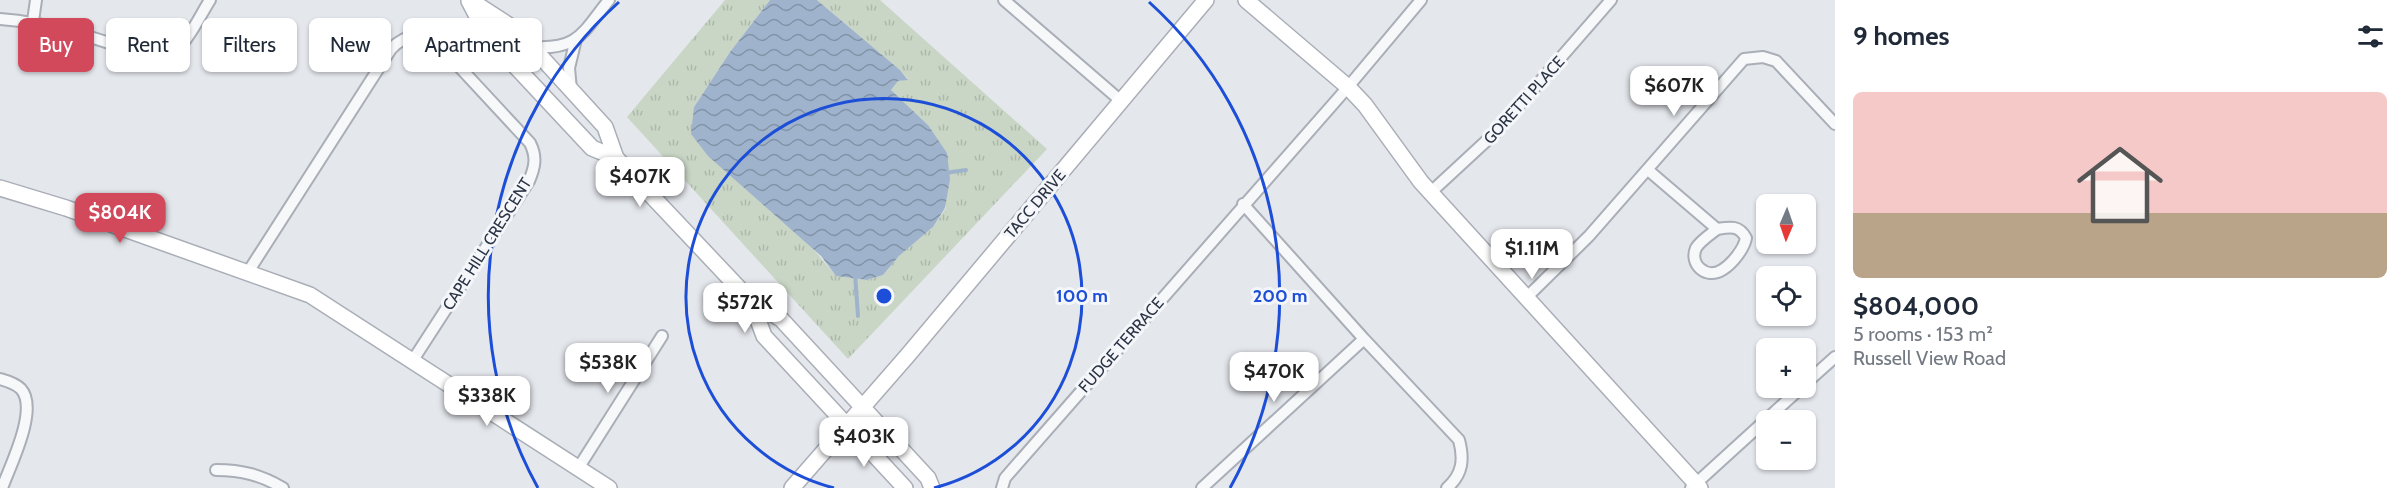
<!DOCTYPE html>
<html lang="en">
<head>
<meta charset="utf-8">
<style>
  :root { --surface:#fff; --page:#f2f2f3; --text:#1f2937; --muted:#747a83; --accent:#d1495b }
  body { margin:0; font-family:Cabin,sans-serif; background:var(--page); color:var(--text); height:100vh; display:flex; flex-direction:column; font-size:22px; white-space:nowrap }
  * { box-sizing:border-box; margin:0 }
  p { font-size:20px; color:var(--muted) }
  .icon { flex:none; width:33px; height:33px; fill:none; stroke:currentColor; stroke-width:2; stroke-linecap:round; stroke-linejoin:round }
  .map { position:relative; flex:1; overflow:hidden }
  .side { display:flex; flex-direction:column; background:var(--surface); width:570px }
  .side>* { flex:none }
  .hud { position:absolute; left:18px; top:18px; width:570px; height:54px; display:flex; gap:12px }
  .needle { width:39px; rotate:182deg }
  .controls { position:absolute; left:1756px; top:194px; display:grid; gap:12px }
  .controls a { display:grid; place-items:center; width:60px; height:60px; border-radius:9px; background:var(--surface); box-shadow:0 2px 4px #0004; font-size:30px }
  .price { position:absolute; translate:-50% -51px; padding:0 14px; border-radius:12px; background:#fff; color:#222; font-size:20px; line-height:39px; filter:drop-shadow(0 2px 3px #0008) }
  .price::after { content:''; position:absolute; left:50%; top:36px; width:18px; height:14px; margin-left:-9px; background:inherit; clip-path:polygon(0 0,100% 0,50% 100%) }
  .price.on { background:var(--accent); color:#fff }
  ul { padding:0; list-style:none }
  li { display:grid; align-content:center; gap:12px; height:318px; padding:0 18px }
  li span { display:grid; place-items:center; height:186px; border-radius:9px; color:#555 }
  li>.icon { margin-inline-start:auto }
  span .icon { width:108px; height:108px; fill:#fffc; stroke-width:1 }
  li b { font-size:26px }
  h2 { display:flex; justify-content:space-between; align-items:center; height:72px; padding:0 18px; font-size:26px }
  .pill { padding:0 21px; border-radius:9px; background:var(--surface); box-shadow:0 2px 4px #0004; font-size:21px; line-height:54px }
  .pill.on { background:var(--accent); color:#fff }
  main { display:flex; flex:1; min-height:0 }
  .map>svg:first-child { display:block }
  .grass { fill:url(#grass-tufts) }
  .water { fill:url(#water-waves) }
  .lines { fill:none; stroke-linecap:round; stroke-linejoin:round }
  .stream { stroke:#9fb4cc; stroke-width:4 }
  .street-casing { stroke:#a9aeb7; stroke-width:14 }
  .secondary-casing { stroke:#a9aeb7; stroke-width:18 }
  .street { stroke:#f7f8fa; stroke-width:10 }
  .secondary { stroke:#fff; stroke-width:15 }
  .ring { fill:none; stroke:#1d4ed8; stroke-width:3 }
  .labels { text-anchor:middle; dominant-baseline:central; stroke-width:6; stroke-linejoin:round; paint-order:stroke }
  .street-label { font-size:16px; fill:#2b3445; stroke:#f4f6f9 }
  .centre { fill:#1d4ed8; stroke:#f4f6f9; stroke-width:3 }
  .ring-label { font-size:18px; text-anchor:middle; font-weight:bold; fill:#1d4ed8; stroke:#f4f6f9; stroke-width:6; stroke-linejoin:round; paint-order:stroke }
</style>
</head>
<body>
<main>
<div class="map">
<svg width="1835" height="488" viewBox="0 0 1835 488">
  <defs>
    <pattern id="grass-tufts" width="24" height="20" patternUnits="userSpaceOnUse" patternTransform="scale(1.5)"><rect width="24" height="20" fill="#c9d6c5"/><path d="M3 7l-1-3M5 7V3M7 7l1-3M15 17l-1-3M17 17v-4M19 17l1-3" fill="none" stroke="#adb8ab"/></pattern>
    <pattern id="water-waves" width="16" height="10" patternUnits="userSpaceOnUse" patternTransform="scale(1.5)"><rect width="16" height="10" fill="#9fb4cc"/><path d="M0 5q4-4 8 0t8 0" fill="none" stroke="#8293a7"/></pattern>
  </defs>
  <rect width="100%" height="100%" fill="#e4e7ec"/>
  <path class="grass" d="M725,0H770L730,52L694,107L836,276L867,280L883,275L899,256L933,227L946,208L928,125L891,90L898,81L908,79L900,70L817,0H880L1047,149L848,359L627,117Z"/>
  <path class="water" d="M770,0H817L900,70L908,80L898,81L891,90L928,125L947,153L950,179L945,208L933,227L899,256L883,275L867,280L836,276L821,256L708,156L691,134L694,107L730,52Z"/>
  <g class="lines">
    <path class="stream" d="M945,173L966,170
      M855,274L858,316"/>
    <g class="street-casing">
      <path id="street" d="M1004,0L1121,101
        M0,19C55,23 104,41 156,59C183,57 197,20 210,0
        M33,21L36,0
        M532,47C579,50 582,33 609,0
        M571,90L569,68L576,39
        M1648,170L1717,229C1730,227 1739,225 1746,238C1744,249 1732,264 1722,270C1706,280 1689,264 1696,248C1700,241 1711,234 1717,229
        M1430,193L1496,132L1611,0
        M1243,204L1364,339L1459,440C1464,459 1463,474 1447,488
        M248,272L391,49C406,33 423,32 440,46L530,143C537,157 535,167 529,181L413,360
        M1526,298L1589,236L1744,59L1763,57L1776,61L1835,124
        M0,379C7,381 15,383 21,389C39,409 10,466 2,488
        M1806,383L1835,357
        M579,467L662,336
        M216,470C242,470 261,475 283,488
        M1002,488L1005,478L1348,87L1421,0
        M1202,488L1364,339
        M1691,488L1802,387"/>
    </g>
    <g class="secondary-casing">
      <path id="secondary" d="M470,0L510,26L532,47L605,127L616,158L751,301L781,319L928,478L932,488
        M1246,0L1348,87L1365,105L1421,182L1700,488
        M469,1L488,37L592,148L616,158
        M0,188L66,208L310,295L609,488
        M751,301L764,336L905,488
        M792,488L908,355L1206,0"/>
    </g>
    <use href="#street" class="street"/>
    <use href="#secondary" class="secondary"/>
  </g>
  <g class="ring">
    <path d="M834 488A198 198 0 1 1 934 488"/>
    <path d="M538 488A396 396 0 0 1 619 2M1149 2A396 396 0 0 1 1230 488"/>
  </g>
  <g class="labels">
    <g class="street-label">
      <text transform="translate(1524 100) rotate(-48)">GORETTI PLACE</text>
      <text transform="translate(1035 204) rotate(-50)">TACC DRIVE</text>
      <text transform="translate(487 244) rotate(-58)">CAPE HILL CRESCENT</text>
      <text transform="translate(1121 345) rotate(-49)">FUDGE TERRACE</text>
    </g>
  </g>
  <circle cx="884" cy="296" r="9" class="centre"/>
  <g class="ring-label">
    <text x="1082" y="302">100 m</text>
    <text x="1280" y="302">200 m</text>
  </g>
</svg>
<div class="controls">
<a><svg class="needle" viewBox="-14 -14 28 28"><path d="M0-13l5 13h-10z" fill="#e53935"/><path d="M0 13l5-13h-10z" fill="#747a83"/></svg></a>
<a><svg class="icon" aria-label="locate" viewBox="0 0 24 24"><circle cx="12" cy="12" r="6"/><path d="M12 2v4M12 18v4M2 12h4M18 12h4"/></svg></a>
<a>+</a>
<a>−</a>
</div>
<b class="price" style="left:1674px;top:117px">$607K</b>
<b class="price" style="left:640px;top:208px">$407K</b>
<b class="price on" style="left:120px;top:244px">$804K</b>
<b class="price" style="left:1532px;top:280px">$1.11M</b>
<b class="price" style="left:745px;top:334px">$572K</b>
<b class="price" style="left:608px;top:394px">$538K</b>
<b class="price" style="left:1274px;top:403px">$470K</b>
<b class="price" style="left:487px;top:427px">$338K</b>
<b class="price" style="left:864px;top:468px">$403K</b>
<div class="hud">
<a class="pill on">Buy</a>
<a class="pill">Rent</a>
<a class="pill">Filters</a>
<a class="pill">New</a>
<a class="pill">Apartment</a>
</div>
</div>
<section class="side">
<h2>9 homes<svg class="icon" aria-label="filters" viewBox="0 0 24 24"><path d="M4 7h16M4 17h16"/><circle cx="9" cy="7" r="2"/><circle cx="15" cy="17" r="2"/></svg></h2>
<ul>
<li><span style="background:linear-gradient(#f6c9c9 65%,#b9a48a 0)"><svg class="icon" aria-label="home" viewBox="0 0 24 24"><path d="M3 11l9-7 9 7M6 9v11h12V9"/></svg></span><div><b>$804,000</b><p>5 rooms · 153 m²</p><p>Russell View Road</p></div></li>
</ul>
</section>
</main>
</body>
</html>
